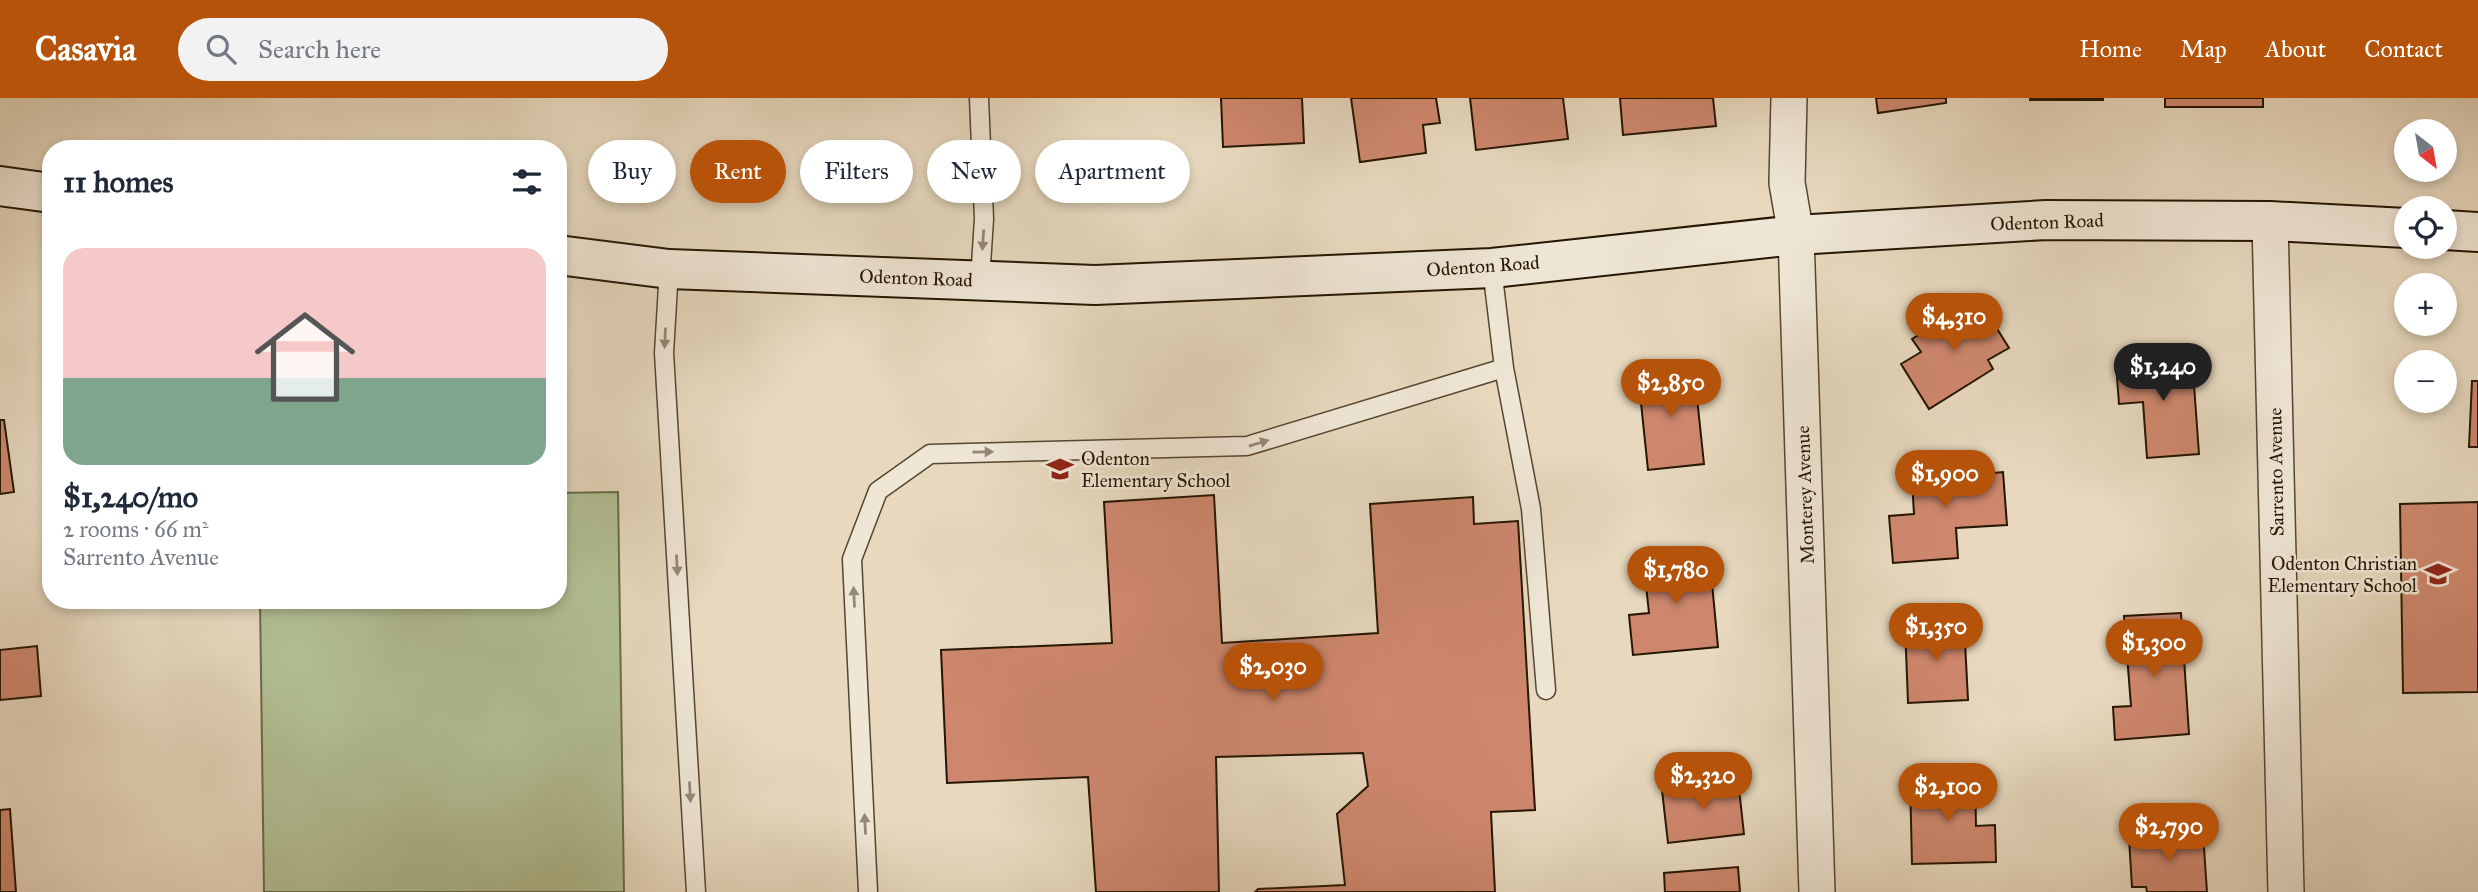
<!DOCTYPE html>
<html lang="en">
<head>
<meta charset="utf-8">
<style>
  :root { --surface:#fff; --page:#f2f2f3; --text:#1f2937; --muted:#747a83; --accent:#b45309 }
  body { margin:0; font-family:"IM FELL Great Primer",serif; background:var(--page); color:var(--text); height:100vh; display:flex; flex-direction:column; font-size:26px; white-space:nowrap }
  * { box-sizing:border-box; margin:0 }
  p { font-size:23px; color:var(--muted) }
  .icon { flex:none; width:38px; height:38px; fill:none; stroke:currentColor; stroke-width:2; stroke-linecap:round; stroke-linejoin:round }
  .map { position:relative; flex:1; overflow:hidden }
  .sheet { position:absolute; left:42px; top:42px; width:525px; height:469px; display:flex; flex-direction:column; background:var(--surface); border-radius:28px; box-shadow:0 4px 10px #0003 }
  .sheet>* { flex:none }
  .hud { position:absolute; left:588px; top:42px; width:665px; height:63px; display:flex; gap:14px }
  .needle { width:46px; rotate:149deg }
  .controls { position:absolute; left:2394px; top:21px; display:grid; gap:14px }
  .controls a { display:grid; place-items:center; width:63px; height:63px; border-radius:50%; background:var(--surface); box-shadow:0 4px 10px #0003; font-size:35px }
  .price { position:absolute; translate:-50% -60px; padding:0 16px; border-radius:24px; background:var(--accent); color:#fff; font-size:23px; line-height:46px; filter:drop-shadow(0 2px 4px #0008) }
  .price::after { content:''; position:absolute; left:50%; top:42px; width:21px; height:16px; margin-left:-10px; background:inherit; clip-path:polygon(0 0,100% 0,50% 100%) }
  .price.selected { background:#222; color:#fff }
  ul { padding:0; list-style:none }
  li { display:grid; align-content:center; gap:14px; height:371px; padding:0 21px }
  li span { display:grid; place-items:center; height:217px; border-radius:21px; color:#555 }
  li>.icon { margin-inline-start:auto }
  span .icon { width:126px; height:126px; fill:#fffc; stroke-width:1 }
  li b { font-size:30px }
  h2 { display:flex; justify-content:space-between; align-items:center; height:84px; padding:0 21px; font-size:30px }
  .pill { padding:0 24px; border-radius:32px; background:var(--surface); box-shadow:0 4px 10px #0003; font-size:24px; line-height:63px }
  .pill.selected { background:var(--accent); color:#fff }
  header { display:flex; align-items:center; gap:42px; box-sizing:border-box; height:98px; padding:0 35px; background:var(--accent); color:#fff }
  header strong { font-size:33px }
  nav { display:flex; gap:38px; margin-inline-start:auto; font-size:24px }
  .search { width:490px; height:63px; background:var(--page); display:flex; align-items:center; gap:18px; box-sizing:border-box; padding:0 24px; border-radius:38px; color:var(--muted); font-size:26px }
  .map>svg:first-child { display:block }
  .green { fill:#b2bf94; stroke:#6b6a4b; stroke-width:2 }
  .building { fill:#ce876d; stroke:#241602; stroke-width:2 }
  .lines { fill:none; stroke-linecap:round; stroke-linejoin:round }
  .lane-casing { stroke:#554631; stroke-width:21 }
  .street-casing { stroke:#554631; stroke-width:38 }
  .secondary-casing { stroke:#241602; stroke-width:42 }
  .lane { stroke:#efe6d5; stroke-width:18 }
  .street { stroke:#efe6d5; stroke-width:35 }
  .secondary { stroke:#efe6d5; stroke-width:38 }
  .oneway { fill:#948876 }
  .labels { text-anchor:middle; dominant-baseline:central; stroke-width:5; stroke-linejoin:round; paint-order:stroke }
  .street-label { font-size:19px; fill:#241602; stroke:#efe6d5 }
  .poi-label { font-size:19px; fill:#241602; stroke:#efe6d5; text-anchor:start }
</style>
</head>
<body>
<header>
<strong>Casavia</strong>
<div class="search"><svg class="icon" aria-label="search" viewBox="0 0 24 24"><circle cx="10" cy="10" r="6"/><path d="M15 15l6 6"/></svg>Search here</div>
<nav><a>Home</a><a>Map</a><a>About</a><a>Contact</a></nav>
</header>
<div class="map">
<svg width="2478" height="794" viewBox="0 0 2478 794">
  <rect width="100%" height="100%" fill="#e7d8be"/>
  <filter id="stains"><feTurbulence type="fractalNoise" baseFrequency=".00286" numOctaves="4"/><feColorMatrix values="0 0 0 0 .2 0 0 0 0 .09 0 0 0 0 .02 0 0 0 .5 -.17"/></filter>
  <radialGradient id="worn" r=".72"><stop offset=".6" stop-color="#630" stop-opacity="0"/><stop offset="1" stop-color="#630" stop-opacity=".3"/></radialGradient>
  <path class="green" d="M618,394L624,794H264L260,502H558V395Z"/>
  <path class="building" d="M1221,0H1302L1304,45L1223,49Z
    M1351,0H1436L1440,25L1423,27L1426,55L1360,64Z
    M1470,0H1563L1568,41L1476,52Z
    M1620,0H1713L1716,28L1623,37Z
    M1876,0H1946V5L1878,15Z
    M2030,0H2103V2H2030Z
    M2165,0H2263V9H2165Z
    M1978,200L2009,250L1988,262L1993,271L1929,311L1901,266L1921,254L1912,241Z
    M2192,259L2199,356L2147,360L2143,304L2119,306L2116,265Z
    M1694,271L1704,366L1648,372L1638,276Z
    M2472,283H2478V349H2469Z
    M0,322H4L14,394L0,396Z
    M1959,361L1961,378L2003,374L2007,427L1956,430L1958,460L1893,465L1889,418L1914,416L1911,364Z
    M1214,397L1222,545L1378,535L1370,406L1473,399L1474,426L1518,423L1535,712L1491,714L1495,794H1255L1258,791L1345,787L1337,716L1368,688L1363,655L1216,659L1219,794H1096L1088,679L947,685L941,552L1112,545L1104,404Z
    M2478,404V594L2403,595L2400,406Z
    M1709,453L1718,549L1633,557L1629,517L1649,515L1643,460Z
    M2181,515L2189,636L2115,642L2113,609L2131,608L2124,518Z
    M1964,525L1968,602L1908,605L1905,527Z
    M37,548L41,598L0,602V552Z
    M1975,680L1976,728L1995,727L1996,764L1912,766L1910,681Z
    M1738,682L1744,736L1668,745L1662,692Z
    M10,711L16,794H0V712Z
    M2203,735L2207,794H2147L2146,789H2132L2129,740Z
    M1738,769L1740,794H1665L1664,775Z"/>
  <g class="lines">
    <g class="lane-casing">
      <path id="lane" d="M979,0L984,121L980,182
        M1492,170L1504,270L1531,411L1546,592
        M669,171L664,255L696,794
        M868,794L852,461L878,393L930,356L1247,348L1504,270"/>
    </g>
    <g class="street-casing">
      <path id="street" d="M1789,0L1787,85L1796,137L1817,794
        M2270,123L2286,794"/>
    </g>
    <g class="secondary-casing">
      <path id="secondary" d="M0,88L51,95
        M2445,132L2478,134
        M558,157L669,171L1095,187L1492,170L1796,137L2046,122L2270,123L2406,130"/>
    </g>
    <use href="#lane" class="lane"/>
    <use href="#street" class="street"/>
    <use href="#secondary" class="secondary"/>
  </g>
  <defs><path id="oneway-solid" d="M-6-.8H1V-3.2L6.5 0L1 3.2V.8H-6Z" transform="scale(1.75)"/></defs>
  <g class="oneway">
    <use href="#oneway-solid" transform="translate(983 142) rotate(94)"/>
    <use href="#oneway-solid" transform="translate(665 240) rotate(93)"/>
    <use href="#oneway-solid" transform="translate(1259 345) rotate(-17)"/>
    <use href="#oneway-solid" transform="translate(983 354) rotate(-1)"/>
    <use href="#oneway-solid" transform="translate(677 467) rotate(87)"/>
    <use href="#oneway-solid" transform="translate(854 499) rotate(-93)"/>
    <use href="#oneway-solid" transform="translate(690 694) rotate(87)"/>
    <use href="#oneway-solid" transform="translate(865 726) rotate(-93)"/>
  </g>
  <defs>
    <g id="school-bare" transform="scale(2.1)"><path d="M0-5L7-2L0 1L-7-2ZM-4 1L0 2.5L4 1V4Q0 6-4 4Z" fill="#8f2418" stroke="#efe6d5" stroke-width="2.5" paint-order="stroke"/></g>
  </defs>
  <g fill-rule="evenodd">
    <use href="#school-bare" x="1060" y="371"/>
    <use href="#school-bare" x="2438" y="476"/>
  </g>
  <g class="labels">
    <g class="street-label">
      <text transform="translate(2047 124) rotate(-2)">Odenton Road</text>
      <text transform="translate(1483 168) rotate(-4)">Odenton Road</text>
      <text transform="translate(916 180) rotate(2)">Odenton Road</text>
      <text transform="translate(2276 374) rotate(-91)">Sarrento Avenue</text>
      <text transform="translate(1805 397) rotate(-92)">Monterey Avenue</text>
    </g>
    <g class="poi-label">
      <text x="1081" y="360">Odenton<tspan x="1081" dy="22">Elementary School</tspan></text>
      <text x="2417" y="465" text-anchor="end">Odenton Christian<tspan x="2417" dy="22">Elementary School</tspan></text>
    </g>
  </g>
  <rect width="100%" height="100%" filter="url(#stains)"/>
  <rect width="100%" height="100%" fill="url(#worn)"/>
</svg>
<div class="controls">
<a><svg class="needle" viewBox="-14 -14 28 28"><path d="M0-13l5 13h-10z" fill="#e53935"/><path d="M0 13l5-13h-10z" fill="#747a83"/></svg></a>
<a><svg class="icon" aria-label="locate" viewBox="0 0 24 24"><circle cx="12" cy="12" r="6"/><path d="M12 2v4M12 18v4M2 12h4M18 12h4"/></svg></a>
<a>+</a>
<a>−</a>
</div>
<b class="price" style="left:1954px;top:255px">$4,310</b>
<b class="price selected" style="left:2163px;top:305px">$1,240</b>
<b class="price" style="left:1671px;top:321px">$2,850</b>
<b class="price" style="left:1945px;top:412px">$1,900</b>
<b class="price" style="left:1676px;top:508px">$1,780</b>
<b class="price" style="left:1936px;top:565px">$1,350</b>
<b class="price" style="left:2154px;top:581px">$1,300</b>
<b class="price" style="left:1273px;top:605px">$2,030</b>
<b class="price" style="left:1703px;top:714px">$2,320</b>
<b class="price" style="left:1948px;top:725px">$2,100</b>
<b class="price" style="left:2169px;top:765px">$2,790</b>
<div class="hud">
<a class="pill">Buy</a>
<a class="pill selected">Rent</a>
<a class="pill">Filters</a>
<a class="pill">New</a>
<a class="pill">Apartment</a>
</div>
<section class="sheet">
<h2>11 homes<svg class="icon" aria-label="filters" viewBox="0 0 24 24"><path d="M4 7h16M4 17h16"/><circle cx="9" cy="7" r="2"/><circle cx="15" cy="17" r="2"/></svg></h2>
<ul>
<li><span style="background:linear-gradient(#f6c9c9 60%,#7fa58c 0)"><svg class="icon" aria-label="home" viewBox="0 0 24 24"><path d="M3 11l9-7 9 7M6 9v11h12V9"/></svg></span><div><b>$1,240/mo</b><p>2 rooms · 66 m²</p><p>Sarrento Avenue</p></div></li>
</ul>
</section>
</div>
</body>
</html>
